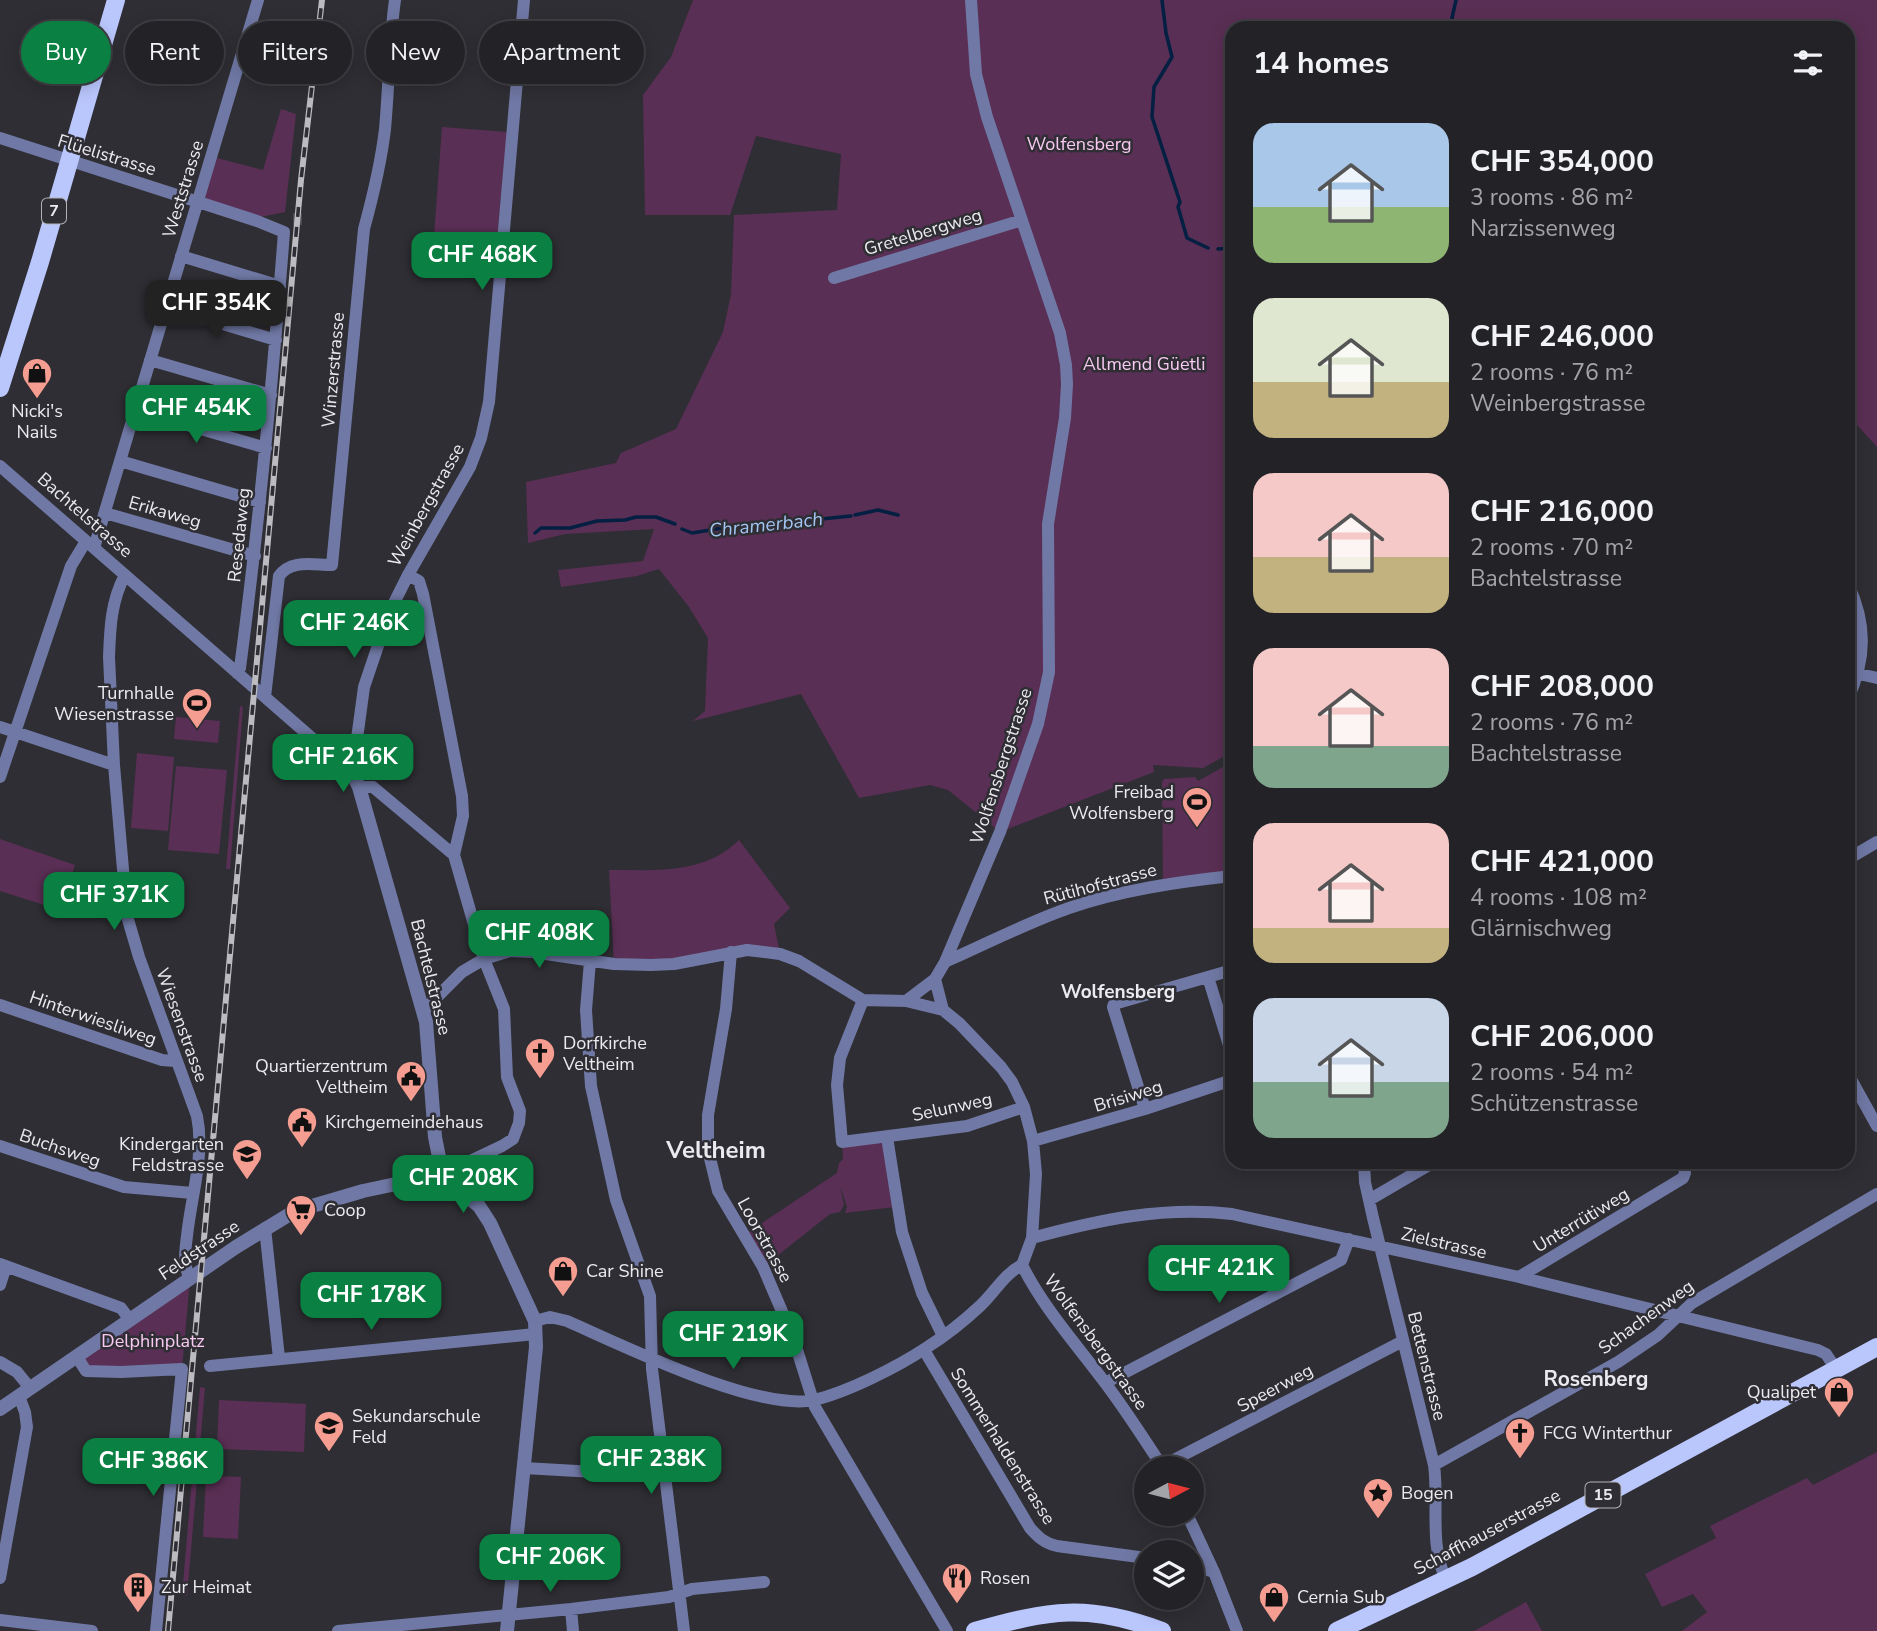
<!DOCTYPE html>
<html lang="en">
<head>
<meta charset="utf-8">
<style>
  :root { --surface:#232227; --page:#2f2f33; --text:#f1f3f6; --muted:#a3a4a7; --line:#403f44; --accent:#0b8043 }
  body { margin:0; font-family:"Nunito Sans",sans-serif; background:var(--page); color:var(--text); height:100vh; display:flex; flex-direction:column; font-size:26px; white-space:nowrap }
  * { box-sizing:border-box; margin:0 }
  p { font-size:23px; color:var(--muted) }
  .icon { flex:none; width:38px; height:38px; fill:none; stroke:currentColor; stroke-width:2; stroke-linecap:round; stroke-linejoin:round }
  .map { position:relative; flex:1; overflow:hidden }
  .side { position:absolute; left:1225px; top:21px; width:630px; height:1148px; display:flex; flex-direction:column; background:var(--surface); border-radius:21px; box-shadow:0 4px 18px #0003,0 0 0 2px var(--line) }
  .side>* { flex:none }
  .top-card { position:absolute; left:21px; top:21px; width:665px; height:63px; display:flex; gap:14px }
  .needle { width:46px; rotate:83deg }
  .fabs { position:absolute; left:1134px; top:1456px; display:grid; gap:14px }
  .fabs a { display:grid; place-items:center; width:70px; height:70px; border-radius:50%; background:var(--surface); box-shadow:0 4px 18px #0003,0 0 0 2px var(--line); font-size:35px }
  .price { position:absolute; translate:-50% -60px; padding:0 16px; border-radius:14px; background:var(--accent); color:#fff; font-size:23px; line-height:46px; filter:drop-shadow(0 2px 4px #0008) }
  .price::after { content:''; position:absolute; left:50%; top:42px; width:21px; height:16px; margin-left:-10px; background:inherit; clip-path:polygon(0 0,100% 0,50% 100%) }
  .price.on { background:#222; color:#fff }
  ul { padding:0; list-style:none }
  li { display:flex; align-items:center; gap:21px; height:175px; padding:0 28px }
  li span { display:grid; place-items:center; flex:none; width:196px; height:140px; border-radius:21px; color:#555 }
  li>.icon { margin-inline-start:auto }
  span .icon { width:84px; height:84px; fill:#fffc; stroke-width:1 }
  li b { font-size:30px }
  h2 { display:flex; justify-content:space-between; align-items:center; height:84px; padding:0 28px; font-size:30px }
  .pill { padding:0 24px; border-radius:32px; background:var(--surface); box-shadow:0 4px 18px #0003,0 0 0 2px var(--line); font-size:24px; line-height:63px }
  .pill.on { background:var(--accent); color:#fff }
  .map>svg:first-child { display:block }
  .green { fill:#5a2f55 }
  .lines { fill:none; stroke-linecap:round; stroke-linejoin:round }
  .stream { stroke:#031f41; stroke-width:3.5 }
  .minor-tunnel { stroke:#4b4a50; stroke-width:12; stroke-dasharray:12 6; stroke-linecap:butt }
  .minor { stroke:#7079a5; stroke-width:12 }
  .tertiary { stroke:#7079a5; stroke-width:14 }
  .primary { stroke:#bac7fd; stroke-width:18 }
  .rail-casing { stroke:#bcbbbf; stroke-width:6 }
  .rail { stroke:#2f2e34; stroke-width:3.5; stroke-dasharray:10; stroke-linecap:butt }
  .labels { text-anchor:middle; dominant-baseline:central; stroke-width:5; stroke-linejoin:round; paint-order:stroke }
  .shield { fill:#2f2e34; stroke:#b3b2b6; stroke-width:2 }
  .shield-label { font-size:16px; font-weight:bold; fill:#ebeaee }
  .park-label { font-size:18px; fill:#f9caf1; stroke:#2f2e34 }
  .street-label { font-size:18px; fill:#ebeaee; stroke:#2f2e34 }
  .poi-label { font-size:18px; fill:#ebeaee; stroke:#2f2e34; text-anchor:start }
  .water-label { font-size:19px; font-style:italic; fill:#a2c4f0; stroke:#2f2e34 }
  .neighbourhood-label { font-size:19px; font-weight:bold; fill:#ebeaee; stroke:#2f2e34 }
  .quarter-label { font-size:21px; font-weight:bold; fill:#ebeaee; stroke:#2f2e34 }
  .district-label { font-size:24px; font-weight:bold; fill:#ebeaee; stroke:#2f2e34 }
</style>
</head>
<body>
<div class="map">
<svg width="1877" height="1631" viewBox="0 0 1877 1631">
  <rect width="100%" height="100%" fill="#2f2e34"/>
  <path class="green" d="M693,0H1877V447L1848,415V28H1232V752L1203,768L1153,765L1154,772L1000,832L948,790L930,785L859,798L801,694L693,721L705,711L708,638L689,607L659,569L637,576L561,587L558,570L643,561L654,529L565,534L528,543L526,482L616,463L621,453L676,429L723,332L731,294L734,215L837,210L841,154L756,136L730,215H645L643,95L671,57Z
    M281,109L296,114L285,212L256,218L207,202L205,196L217,158L263,170Z
    M442,127L507,132L497,240L434,235Z
    M240,706L243,707L230,869H226Z
    M176,717L220,721L218,743L174,739Z
    M137,753L174,757L168,831L131,828Z
    M1232,762V876L1163,884L1162,782L1164,779L1195,777L1198,781Z
    M176,766L227,770L219,854L168,850Z
    M0,839L75,865L60,910L0,891Z
    M739,840L790,908L774,924L780,954L747,950L674,964H614L609,870C655,870 704,875 739,840Z
    M887,1137L895,1207L845,1213L847,1207L840,1186L844,1205L840,1212L830,1214L763,1267L744,1235L837,1173L839,1163L843,1159L842,1142Z
    M190,1279L182,1369L86,1371L77,1357Z
    M200,1387L205,1388L187,1596L182,1595Z
    M219,1400L306,1404L304,1452L217,1449Z
    M1877,1452V1631H1682L1707,1612L1693,1594L1662,1607L1645,1574L1716,1538L1710,1526L1807,1478L1813,1485Z
    M206,1476L241,1477L238,1539L203,1537Z
    M1526,1602L1542,1631H1474Z"/>
  <g class="lines">
    <path class="stream" d="M1162,0L1166,33L1172,57L1154,87L1152,117L1180,202L1178,207L1187,238L1208,248
      M1454,28L1452,18L1456,0
      M1218,249L1232,248
      M855,515L878,510L898,515
      M682,529L692,533L753,523L791,522L851,516
      M535,533L541,528H570L597,521L625,520L636,517H656L675,524"/>
    <path class="minor-tunnel" d="M293,219H302"/>
    <path class="minor" d="M971,0L976,74L987,117L1060,333L1066,365L1067,384L1065,418L1048,524L1049,672L1038,724L1000,832L945,962L935,979L943,1010L959,1023L1001,1067L1012,1082L1024,1107L1033,1141L1036,1174L1032,1238L1022,1265C1044,1309 1077,1345 1106,1384C1126,1411 1145,1440 1163,1468
      M0,138L257,221L284,232C273,378 259,523 240,668L237,673
      M181,256L280,286
      M834,278L1022,220
      M166,307L276,340
      M150,360L271,395
      M135,410L266,448
      M120,461L260,502
      M0,466L344,766L356,746L364,687L389,613L408,575L470,467L481,438L489,402L524,0
      M105,513L255,556
      M94,548L258,0
      M125,575C111,601 110,628 109,657L114,765L127,916L139,957L197,1116C205,1155 191,1197 187,1236C185,1251 183,1265 190,1279
      M408,575L419,581L423,594L462,796L463,816L454,855L484,959L504,1009L507,1077L520,1111L519,1123L513,1139L502,1146L443,1174
      M1848,584C1867,624 1866,659 1848,699
      M1859,674L1877,678
      M265,697L279,576C291,559 313,565 332,565L364,229C373,196 381,163 385,129C389,86 389,43 395,0
      M0,727L114,765
      M0,777L71,566L86,541
      M359,787H373L454,855
      M1848,859L1877,842
      M731,952L726,1009L708,1115V1150L718,1191L763,1267L793,1337L815,1407L947,1631
      M590,961L586,1010L591,1086L616,1200L650,1296L652,1369L684,1631
      M945,962C986,944 1026,923 1069,908C1121,890 1177,882 1232,876
      M1208,977L1232,1055
      M863,1000L840,1058L837,1085L842,1142L967,1126L1024,1107
      M906,1001L943,1010
      M0,1005L162,1060L175,1061
      M423,1011L462,972L484,959L510,951L532,952L614,964L651,965L674,964L747,950L780,954L799,961L863,1000L906,1001L935,979
      M1848,1074L1877,1126
      M1145,1109L1113,1007L1114,1004L1232,970
      M887,1137L902,1232L922,1293L943,1336
      M1033,1141L1145,1109L1232,1080
      M0,1146L124,1187L192,1193
      M1364,1162L1365,1182L1373,1218L1434,1465C1439,1501 1429,1546 1446,1579
      M1369,1200L1434,1162
      M265,1228L279,1358
      M1032,1238C1098,1220 1163,1206 1232,1214L1519,1277L1818,1350L1826,1354L1836,1369
      M0,1264L121,1308L130,1320
      M1519,1277L1683,1178L1685,1173L1683,1162
      M0,1285L6,1266
      M535,1321L550,1317L567,1321C622,1345 757,1412 814,1400C848,1392 897,1367 926,1348C945,1336 964,1321 980,1306C995,1292 1004,1274 1022,1265
      M924,1350L1030,1528C1038,1537 1044,1543 1057,1546L1146,1558
      M77,1357L86,1371L121,1372L182,1369L156,1631
      M0,1362L17,1372L30,1388
      M210,1366L535,1334
      M1105,1383L1341,1260L1349,1239
      M1434,1465L1618,1362L1658,1335L1692,1303L1877,1194
      M1162,1466L1403,1341
      M524,1468L665,1476
      M1187,1514L1214,1572L1237,1631
      M1192,1565L1214,1572
      M0,1578L27,1427L25,1412L19,1396
      M571,1609L573,1631
      M0,1620L92,1631
      M338,1631L571,1609L669,1597L692,1589L764,1582"/>
    <path class="tertiary" d="M344,766L352,773L359,787L426,1022L435,1137L441,1167L446,1179L479,1206L490,1223L535,1321L536,1347L507,1631
      M0,1409L236,1247L295,1211L363,1191L443,1174"/>
    <path class="primary" d="M0,388L40,262L116,0
      M975,1631C1049,1610 1088,1603 1162,1631
      M1337,1631L1472,1567L1877,1347"/>
    <g class="rail-casing">
      <path id="rail" d="M168,1631L301,180L322,0"/>
    </g>
    <use href="#rail" class="rail"/>
  </g>
  <defs>
    <g id="shop-pin" transform="scale(1.575)"><path d="M0 17L-7.5 6A9.5 9.5 0 1 1 7.5 6Z" fill="#f59d90" stroke="#2f2e34"/><path d="M-5-2.5h2.3a2.7 3.5 0 0 1 5.4 0H5L5.5 6h-11ZM-1.5-2.5h3a1.5 2.3 0 0 0-3 0Z" fill="#111"/></g>
    <g id="stadium-pin" transform="scale(1.575)"><path d="M0 17L-7.5 6A9.5 9.5 0 1 1 7.5 6Z" fill="#f59d90" stroke="#2f2e34"/><path d="M0-5a6.5 5 0 1 0 0 10a6.5 5 0 1 0 0-10ZM-3.5-1.8h7v3.6h-7Z" fill="#111"/></g>
    <g id="church-pin" transform="scale(1.575)"><path d="M0 17L-7.5 6A9.5 9.5 0 1 1 7.5 6Z" fill="#f59d90" stroke="#2f2e34"/><path d="M-1.2-6h2.4v3.5h3.3v2.4h-3.3V6h-2.4V-.1h-3.3v-2.4h3.3Z" fill="#111"/></g>
    <g id="civic-pin" transform="scale(1.575)"><path d="M0 17L-7.5 6A9.5 9.5 0 1 1 7.5 6Z" fill="#f59d90" stroke="#2f2e34"/><path d="M-.6-6.5H3V-4.5H.6V-3L4-1V1h2V6H-6V1h2V-1L-.6-3ZM-1.2 2.5V6h2.4V2.5Z" fill="#111"/></g>
    <g id="school-pin" transform="scale(1.575)"><path d="M0 17L-7.5 6A9.5 9.5 0 1 1 7.5 6Z" fill="#f59d90" stroke="#2f2e34"/><path d="M0-5L7-2L0 1L-7-2ZM-4 1L0 2.5L4 1V4Q0 6-4 4Z" fill="#111"/></g>
    <g id="supermarket-pin" transform="scale(1.575)"><path d="M0 17L-7.5 6A9.5 9.5 0 1 1 7.5 6Z" fill="#f59d90" stroke="#2f2e34"/><path d="M-6-5.5h2.5l.6 2H6L4.5 2H-2.5L-4.4-4H-6ZM-1.5 3.2a1.3 1.3 0 1 0 .1 0ZM3 3.2a1.3 1.3 0 1 0 .1 0Z" fill="#111"/></g>
    <g id="sight-pin" transform="scale(1.575)"><path d="M0 17L-7.5 6A9.5 9.5 0 1 1 7.5 6Z" fill="#f59d90" stroke="#2f2e34"/><path d="M0-6L1.8-2.2L6-1.7L2.9 1.2L3.7 5.4L0 3.3L-3.7 5.4L-2.9 1.2L-6-1.7L-1.8-2.2Z" fill="#111"/></g>
    <g id="restaurant-pin" transform="scale(1.575)"><path d="M0 17L-7.5 6A9.5 9.5 0 1 1 7.5 6Z" fill="#f59d90" stroke="#2f2e34"/><path d="M-5-6h1v4h1v-4h1v4h1v-4h1v5L-1.5 .5V6h-2V.5L-5-1ZM5-6V6H3V1.5H1.5Q1.5-4 5-6Z" fill="#111"/></g>
    <g id="building-pin" transform="scale(1.575)"><path d="M0 17L-7.5 6A9.5 9.5 0 1 1 7.5 6Z" fill="#f59d90" stroke="#2f2e34"/><path d="M-4-6H4V6H1V3H-1V6H-4ZM-2.5-4.3h1.7v1.8h-1.7ZM.8-4.3h1.7v1.8H.8ZM-2.5-1h1.7V.8h-1.7ZM.8-1h1.7V.8H.8Z" fill="#111"/></g>
  </defs>
  <g fill-rule="evenodd">
    <use href="#shop-pin" x="37" y="373"/>
    <use href="#stadium-pin" x="197" y="703"/>
    <use href="#stadium-pin" x="1197" y="802"/>
    <use href="#church-pin" x="540" y="1053"/>
    <use href="#civic-pin" x="411" y="1076"/>
    <use href="#civic-pin" x="302" y="1122"/>
    <use href="#school-pin" x="247" y="1154"/>
    <use href="#supermarket-pin" x="301" y="1210"/>
    <use href="#shop-pin" x="563" y="1271"/>
    <use href="#shop-pin" x="1839" y="1392"/>
    <use href="#school-pin" x="329" y="1426"/>
    <use href="#church-pin" x="1520" y="1433"/>
    <use href="#sight-pin" x="1378" y="1493"/>
    <use href="#restaurant-pin" x="957" y="1578"/>
    <use href="#building-pin" x="138" y="1587"/>
    <use href="#shop-pin" x="1274" y="1597"/>
  </g>
  <g class="labels">
    <g class="shield">
      <rect x="42" y="198.5" width="24" height="25" rx="5"/>
      <rect x="1585.5" y="1482.5" width="35" height="25" rx="5"/>
    </g>
    <g class="shield-label">
      <text x="54" y="211">7</text>
      <text x="1603" y="1495">15</text>
    </g>
    <g class="park-label">
      <text x="1079" y="144">Wolfensberg</text>
      <text x="1144" y="364">Allmend Güetli</text>
      <text x="153" y="1341">Delphinplatz</text>
    </g>
    <g class="street-label">
      <text transform="translate(107 155) rotate(17)">Flüelistrasse</text>
      <text transform="translate(183 189) rotate(-73)">Weststrasse</text>
      <text transform="translate(923 232) rotate(-17)">Gretelbergweg</text>
      <text transform="translate(333 370) rotate(-85)">Winzerstrasse</text>
      <text transform="translate(426 505) rotate(-61)">Weinbergstrasse</text>
      <text transform="translate(165 512) rotate(16)">Erikaweg</text>
      <text transform="translate(85 515) rotate(41)">Bachtelstrasse</text>
      <text transform="translate(239 535) rotate(-84)">Resedaweg</text>
      <text transform="translate(1001 766) rotate(-72)">Wolfensbergstrasse</text>
      <text transform="translate(1100 884) rotate(-15)">Rütihofstrasse</text>
      <text transform="translate(431 977) rotate(76)">Bachtelstrasse</text>
      <text transform="translate(93 1018) rotate(19)">Hinterwiesliweg</text>
      <text transform="translate(182 1025) rotate(70)">Wiesenstrasse</text>
      <text transform="translate(1128 1096) rotate(-17)">Brisiweg</text>
      <text transform="translate(952 1107) rotate(-12)">Selunweg</text>
      <text transform="translate(60 1148) rotate(19)">Buchsweg</text>
      <text transform="translate(1581 1220) rotate(-31)">Unterrütiweg</text>
      <text transform="translate(765 1240) rotate(61)">Loorstrasse</text>
      <text transform="translate(1444 1243) rotate(13)">Zielstrasse</text>
      <text transform="translate(199 1250) rotate(-34)">Feldstrasse</text>
      <text transform="translate(1646 1317) rotate(-36)">Schachenweg</text>
      <text transform="translate(1096 1342) rotate(54)">Wolfensbergstrasse</text>
      <text transform="translate(1427 1366) rotate(76)">Bettenstrasse</text>
      <text transform="translate(1275 1388) rotate(-28)">Speerweg</text>
      <text transform="translate(1003 1446) rotate(58)">Sommerhaldenstrasse</text>
      <text transform="translate(1487 1532) rotate(-28)">Schaffhauserstrasse</text>
    </g>
    <g class="poi-label">
      <text x="37" y="411" text-anchor="middle">Nicki's<tspan x="37" dy="21">Nails</tspan></text>
      <text x="174" y="693" text-anchor="end">Turnhalle<tspan x="174" dy="21">Wiesenstrasse</tspan></text>
      <text x="1174" y="792" text-anchor="end">Freibad<tspan x="1174" dy="21">Wolfensberg</tspan></text>
      <text x="563" y="1043">Dorfkirche<tspan x="563" dy="21">Veltheim</tspan></text>
      <text x="388" y="1066" text-anchor="end">Quartierzentrum<tspan x="388" dy="21">Veltheim</tspan></text>
      <text x="325" y="1122">Kirchgemeindehaus</text>
      <text x="224" y="1144" text-anchor="end">Kindergarten<tspan x="224" dy="21">Feldstrasse</tspan></text>
      <text x="324" y="1210">Coop</text>
      <text x="586" y="1271">Car Shine</text>
      <text x="1816" y="1392" text-anchor="end">Qualipet</text>
      <text x="352" y="1416">Sekundarschule<tspan x="352" dy="21">Feld</tspan></text>
      <text x="1543" y="1433">FCG Winterthur</text>
      <text x="1401" y="1493">Bogen</text>
      <text x="980" y="1578">Rosen</text>
      <text x="161" y="1587">Zur Heimat</text>
      <text x="1297" y="1597">Cernia Sub</text>
    </g>
    <g class="water-label">
      <text transform="translate(766 525) rotate(-6)">Chramerbach</text>
    </g>
    <g class="neighbourhood-label">
      <text x="1118" y="992">Wolfensberg</text>
    </g>
    <g class="quarter-label">
      <text x="1596" y="1379">Rosenberg</text>
    </g>
    <g class="district-label">
      <text x="716" y="1150">Veltheim</text>
    </g>
  </g>
</svg>
<div class="fabs">
<a><svg class="needle" viewBox="-14 -14 28 28"><path d="M0-13l5 13h-10z" fill="#e53935"/><path d="M0 13l5-13h-10z" fill="#a3a4a7"/></svg></a>
<a><svg class="icon" aria-label="layers" viewBox="0 0 24 24"><path d="M12 4l9 5-9 5-9-5zM3 14l9 5 9-5"/></svg></a>
</div>
<b class="price" style="left:482px;top:292px">CHF 468K</b>
<b class="price on" style="left:216px;top:340px">CHF 354K</b>
<b class="price" style="left:196px;top:445px">CHF 454K</b>
<b class="price" style="left:354px;top:660px">CHF 246K</b>
<b class="price" style="left:343px;top:794px">CHF 216K</b>
<b class="price" style="left:114px;top:932px">CHF 371K</b>
<b class="price" style="left:539px;top:970px">CHF 408K</b>
<b class="price" style="left:463px;top:1215px">CHF 208K</b>
<b class="price" style="left:1219px;top:1305px">CHF 421K</b>
<b class="price" style="left:371px;top:1332px">CHF 178K</b>
<b class="price" style="left:733px;top:1371px">CHF 219K</b>
<b class="price" style="left:651px;top:1496px">CHF 238K</b>
<b class="price" style="left:153px;top:1498px">CHF 386K</b>
<b class="price" style="left:550px;top:1594px">CHF 206K</b>
<div class="top-card">
<a class="pill on">Buy</a>
<a class="pill">Rent</a>
<a class="pill">Filters</a>
<a class="pill">New</a>
<a class="pill">Apartment</a>
</div>
<section class="side">
<h2>14 homes<svg class="icon" aria-label="filters" viewBox="0 0 24 24"><path d="M4 7h16M4 17h16"/><circle cx="9" cy="7" r="2"/><circle cx="15" cy="17" r="2"/></svg></h2>
<ul>
<li><span style="background:linear-gradient(#a9c7e8 60%,#8fb573 0)"><svg class="icon" aria-label="home" viewBox="0 0 24 24"><path d="M3 11l9-7 9 7M6 9v11h12V9"/></svg></span><div><b>CHF 354,000</b><p>3 rooms · 86 m²</p><p>Narzissenweg</p></div></li>
<li><span style="background:linear-gradient(#dfe7d0 60%,#c2b280 0)"><svg class="icon" aria-label="home" viewBox="0 0 24 24"><path d="M3 11l9-7 9 7M6 9v11h12V9"/></svg></span><div><b>CHF 246,000</b><p>2 rooms · 76 m²</p><p>Weinbergstrasse</p></div></li>
<li><span style="background:linear-gradient(#f6c9c9 60%,#c2b280 0)"><svg class="icon" aria-label="home" viewBox="0 0 24 24"><path d="M3 11l9-7 9 7M6 9v11h12V9"/></svg></span><div><b>CHF 216,000</b><p>2 rooms · 70 m²</p><p>Bachtelstrasse</p></div></li>
<li><span style="background:linear-gradient(#f6c9c9 70%,#7fa58c 0)"><svg class="icon" aria-label="home" viewBox="0 0 24 24"><path d="M3 11l9-7 9 7M6 9v11h12V9"/></svg></span><div><b>CHF 208,000</b><p>2 rooms · 76 m²</p><p>Bachtelstrasse</p></div></li>
<li><span style="background:linear-gradient(#f6c9c9 75%,#c2b280 0)"><svg class="icon" aria-label="home" viewBox="0 0 24 24"><path d="M3 11l9-7 9 7M6 9v11h12V9"/></svg></span><div><b>CHF 421,000</b><p>4 rooms · 108 m²</p><p>Glärnischweg</p></div></li>
<li><span style="background:linear-gradient(#c9d6e8 60%,#7fa58c 0)"><svg class="icon" aria-label="home" viewBox="0 0 24 24"><path d="M3 11l9-7 9 7M6 9v11h12V9"/></svg></span><div><b>CHF 206,000</b><p>2 rooms · 54 m²</p><p>Schützenstrasse</p></div></li>
</ul>
</section>
</div>
</body>
</html>
